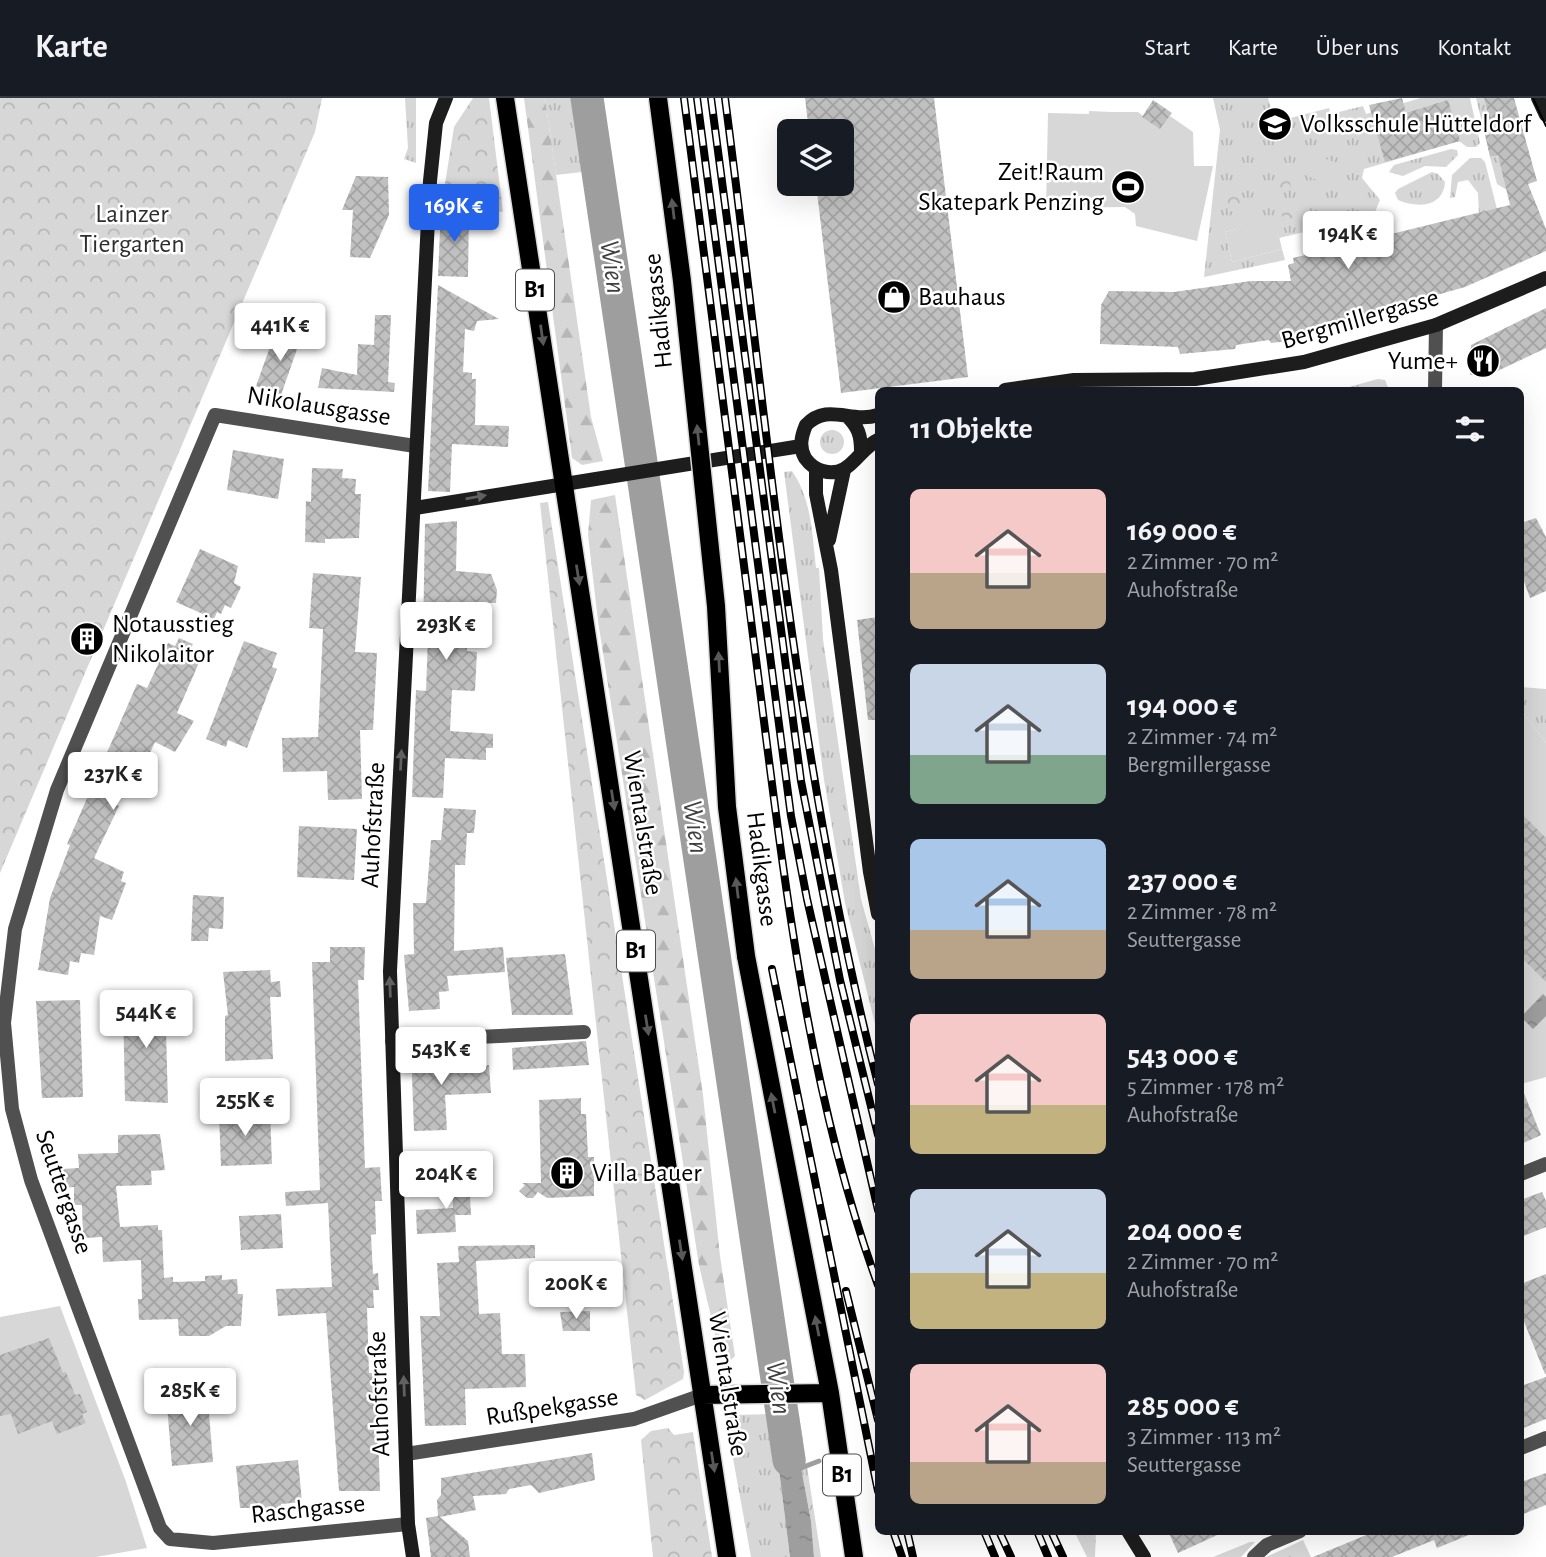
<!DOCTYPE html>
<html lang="de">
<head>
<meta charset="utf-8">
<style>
  :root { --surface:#171b24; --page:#242831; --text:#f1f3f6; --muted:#9ea1a6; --line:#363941; --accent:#2563eb }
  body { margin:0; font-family:"Alegreya Sans",sans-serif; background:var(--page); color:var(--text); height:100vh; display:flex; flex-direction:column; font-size:26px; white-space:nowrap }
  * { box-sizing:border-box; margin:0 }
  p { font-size:23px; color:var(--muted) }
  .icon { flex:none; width:38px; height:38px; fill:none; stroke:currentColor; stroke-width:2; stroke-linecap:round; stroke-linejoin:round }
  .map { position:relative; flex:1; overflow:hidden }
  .sheet { position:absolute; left:875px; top:289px; width:649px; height:1148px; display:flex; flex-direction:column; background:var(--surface); border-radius:10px; box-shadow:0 7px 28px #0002 }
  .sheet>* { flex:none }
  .buttons { position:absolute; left:777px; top:21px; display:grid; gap:14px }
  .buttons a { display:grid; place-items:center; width:77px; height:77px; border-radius:10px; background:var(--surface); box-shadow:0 7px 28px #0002; font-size:35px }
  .price { position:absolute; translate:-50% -60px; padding:0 16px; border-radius:7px; background:#fff; color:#222; font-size:23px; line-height:46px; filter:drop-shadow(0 2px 4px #0008) }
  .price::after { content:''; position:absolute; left:50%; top:42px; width:21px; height:16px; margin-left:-10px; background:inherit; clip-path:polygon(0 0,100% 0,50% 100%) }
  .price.on { background:var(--accent); color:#fff }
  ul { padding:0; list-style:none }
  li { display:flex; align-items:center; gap:21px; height:175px; padding:0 35px }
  li span { display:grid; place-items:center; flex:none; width:196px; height:140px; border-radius:10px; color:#555 }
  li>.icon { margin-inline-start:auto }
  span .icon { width:84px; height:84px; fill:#fffc; stroke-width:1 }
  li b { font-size:30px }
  h2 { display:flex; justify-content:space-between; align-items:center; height:84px; padding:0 35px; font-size:30px }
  header { display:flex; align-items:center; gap:42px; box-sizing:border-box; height:98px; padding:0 35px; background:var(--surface); border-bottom:2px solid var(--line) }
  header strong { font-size:33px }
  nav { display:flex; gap:38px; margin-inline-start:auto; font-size:24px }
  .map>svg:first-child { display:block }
  .grass { fill:url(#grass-tufts) }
  .forest { fill:url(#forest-firs) }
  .park { fill:url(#park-crowns) }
  .garden { fill:#d7d7d7 }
  .water { fill:url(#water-ripples) }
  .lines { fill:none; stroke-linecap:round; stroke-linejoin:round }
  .stream { stroke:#9e9e9e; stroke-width:5 }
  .river { stroke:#9e9e9e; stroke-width:33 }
  .building { fill:url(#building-cross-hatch) }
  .primary-casing { stroke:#dbdbdb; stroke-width:21 }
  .street { stroke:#505050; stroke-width:14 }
  .secondary { stroke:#1d1d1d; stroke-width:14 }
  .primary { stroke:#000; stroke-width:18 }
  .tram { stroke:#000; stroke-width:2 }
  .rail-casing { stroke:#000; stroke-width:8 }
  .rail { stroke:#fff; stroke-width:5; stroke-dasharray:16; stroke-linecap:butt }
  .primary-bridge-casing { stroke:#dbdbdb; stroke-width:21; stroke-linecap:butt }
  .primary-bridge { stroke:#000; stroke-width:18 }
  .oneway { fill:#595959 }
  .oneway2 { fill:#616161 }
  .labels { text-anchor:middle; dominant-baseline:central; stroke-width:5; stroke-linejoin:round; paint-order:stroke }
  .shield { fill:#fff; stroke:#4c4c4c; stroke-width:2 }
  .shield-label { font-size:24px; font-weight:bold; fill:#000 }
  .poi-label { font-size:26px; fill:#000; stroke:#fff; text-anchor:start }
  .park-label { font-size:26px; fill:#2e2e2e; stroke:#fff }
  .street-label { font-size:26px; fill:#000; stroke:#fff }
  .water-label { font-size:28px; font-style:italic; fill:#3f3f3f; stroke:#fff }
</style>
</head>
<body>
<header>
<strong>Karte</strong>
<nav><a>Start</a><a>Karte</a><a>Über uns</a><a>Kontakt</a></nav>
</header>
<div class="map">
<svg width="1546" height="1459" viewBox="0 0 1546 1459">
  <defs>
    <pattern id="grass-tufts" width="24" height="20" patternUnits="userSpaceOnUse" patternTransform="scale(1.75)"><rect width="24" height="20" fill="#d7d7d7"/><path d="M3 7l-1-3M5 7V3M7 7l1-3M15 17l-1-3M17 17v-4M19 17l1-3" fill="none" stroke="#b7b7b7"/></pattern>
    <pattern id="forest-firs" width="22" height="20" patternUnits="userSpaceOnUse" patternTransform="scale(1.75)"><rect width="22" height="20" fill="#d7d7d7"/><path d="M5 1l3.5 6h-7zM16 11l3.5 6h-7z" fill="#b7b7b7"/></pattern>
    <pattern id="park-crowns" width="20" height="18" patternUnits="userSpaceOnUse" patternTransform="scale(1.75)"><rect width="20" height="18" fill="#d7d7d7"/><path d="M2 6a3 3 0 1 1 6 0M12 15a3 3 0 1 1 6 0" fill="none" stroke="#b7b7b7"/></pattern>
    <pattern id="water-ripples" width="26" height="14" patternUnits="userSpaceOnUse" patternTransform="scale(1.75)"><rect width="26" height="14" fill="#9e9e9e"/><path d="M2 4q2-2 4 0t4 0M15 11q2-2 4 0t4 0" fill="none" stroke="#868686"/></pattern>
    <pattern id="building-cross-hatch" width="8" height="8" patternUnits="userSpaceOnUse" patternTransform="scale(1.75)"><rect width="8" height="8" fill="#c0c0c0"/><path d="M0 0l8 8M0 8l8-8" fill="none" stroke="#a3a3a3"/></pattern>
  </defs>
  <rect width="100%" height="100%" fill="#fff"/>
  <path class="grass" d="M405,0H416V65L404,61L408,50Z
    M545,0H571L582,74L556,77Z
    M1213,0H1268L1275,24L1329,10L1331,16L1363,8L1366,16L1421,0H1470L1480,45L1476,49H1467L1459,43L1364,71L1362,80L1380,102L1375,114L1368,119L1279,140L1274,122L1225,134L1232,164L1282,151L1285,162L1204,179L1220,32Z
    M1476,0H1484L1493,36L1485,37Z
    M1089,13L1112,14V29L1089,28Z
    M1451,51L1457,52L1458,57L1446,69L1425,68L1403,78L1389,74L1394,67Z
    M1498,57L1507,92L1497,86L1490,59Z
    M1470,60H1481L1485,64L1497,111L1479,117L1478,95L1468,82L1458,84L1455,99L1450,100L1452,77Z
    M1432,74L1438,76L1445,84C1443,110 1417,110 1398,102L1395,95L1398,91Z
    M1378,281L1385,282L1389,292H1338Z
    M820 344a12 12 0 1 1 24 0a12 12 0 1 1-24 0Z
    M792,373C812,402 812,436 816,470H819L823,541L861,801L878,862V938L845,805L824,682L784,374Z
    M1521,589L1546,591V645L1521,612Z
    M772,1316L790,1459H751L726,1322L731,1317Z
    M791,1316L799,1317L821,1459H814L811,1423Z
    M1074,1433H1096L1095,1459H1087Z
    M1303,1442L1311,1459H1266Z
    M1250,1444H1255L1241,1459H1213Z"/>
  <path class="forest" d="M524,0H545L591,319L603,363L582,367L572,360Z
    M615,397L703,997L720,1158L735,1258L731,1262L718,1249L699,1167L598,523L588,437L591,402Z"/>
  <path class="park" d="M0,0H322L315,34L0,775Z
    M473,0H489L503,114L441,111L454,29Z
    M1288,68L1291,90L1280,91L1276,69Z
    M1241,93L1245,111L1228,114L1225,97Z
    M1293,100L1296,113L1309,110L1312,124L1299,127L1297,119L1283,122L1279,104Z
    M548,404L684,1274L683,1281L645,1302L636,1297L540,405Z
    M668,1330L674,1337L693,1334L712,1459H653L641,1342L651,1333Z"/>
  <path class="garden" d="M1112,14H1138L1160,31L1170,18L1193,34L1194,68H1213L1197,143L1136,128L1135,116L1125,109L1046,110L1048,15L1089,16V28H1111Z
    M1314,56L1344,68L1335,89L1305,77Z
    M1275,121L1282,151L1232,164L1225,134Z
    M1521,612L1546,645V979L1521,986Z
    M60,1208L126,1384L147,1450L96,1459H0V1219Z"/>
  <path class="water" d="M1543,896L1546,899V918L1533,931L1521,919Z
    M772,1316H791L811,1423L814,1459H790Z"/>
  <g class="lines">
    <path class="stream" d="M796,1372L819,1363"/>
    <path class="river" d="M587,0L789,1362"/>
  </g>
  <path class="building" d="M805,0H934L968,279L841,295L816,86H842V33H809Z
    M1402,0L1406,15L1448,2L1460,43L1385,64L1369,7Z
    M1484,0H1514L1537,83L1528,86L1546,131V153L1465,189L1306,234L1289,243L1271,245L1269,242L1236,247L1235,251L1180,256L1178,249L1100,246L1101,207L1109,193L1174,194L1251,183H1291L1288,167L1294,165L1293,160L1510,107L1498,57L1490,59L1485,37L1493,36Z
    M1153,2L1172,15L1160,31L1142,19Z
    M356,78L388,79L389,117L370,160L350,159L353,112H342Z
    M441,111L469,113L468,179L438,178Z
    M438,187L499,221L477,223L474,233L465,231L463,274L472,275V281H476L475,327L509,328L508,349L452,346L450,394L428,393Z
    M1546,210V250L1489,277H1470L1471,247Z
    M375,217H391L388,284L395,285L394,294L318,290L322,270L357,277L358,246L374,247Z
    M290,228L303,234L281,297L256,288L270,249L277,252L280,244L284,245Z
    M233,352L284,361L278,401L227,392Z
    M312,370L343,371L342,380L356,381L355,396H361L359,440L325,441V445L305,444L306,403L311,404Z
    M1536,420L1546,439V493L1530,500L1521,475V425Z
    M457,423L456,473L491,476L497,492L496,505L456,504V539L467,540V553L477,554L475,593L452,592L450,633L493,636V650H486V662L445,660L443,700L412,699L416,592L426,593L428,538H423L425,426Z
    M200,451L238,468L234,485L241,489L231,510L225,507L221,516L217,514L214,521L176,504Z
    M313,475L361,479L355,554L377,555L373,632H360L362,701L328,702L327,673L283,674L282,640L318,639L323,531L309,530Z
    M878,519V622H868L857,522Z
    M82,529L100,538L93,554L74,545Z
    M179,540L193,546L189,554L201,560L177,615L194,623L175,654L155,644L140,677L128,672L113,705L119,708L94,760L124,774L121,783L126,785L112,822L100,818L94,857L81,855L79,865L70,863L68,877L38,872L50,800L70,747L67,746L137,586L147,590L168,545L175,548Z
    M244,543L277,555L272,569L277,571L247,650L228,642L226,649L206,641Z
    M444,710L476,712L474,735H467L465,767H455L454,853L503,849L505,874L447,878L449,893L439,894L440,911L409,913L404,857L414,856L413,805H426L431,742H441Z
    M1521,715L1546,740V884L1521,859Z
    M299,728L357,731L354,782L297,779Z
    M193,797L224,799L223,831L209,830L208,843H191Z
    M330,849H365L364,882H358L365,1070L380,1069L382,1103H375L376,1136L371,1137L373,1176L378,1175L379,1192H373L374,1210H367L369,1275H376L380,1393H339L326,1215L278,1218L276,1191L332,1189L328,1105L286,1108L285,1094L320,1092L312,864H330Z
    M565,856L573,917H512L506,860Z
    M270,872L271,884L280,883L281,899H270L273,961L225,963V918L228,917L223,874Z
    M152,898H165L168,1005L125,1003L123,902H149Z
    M80,902L83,999L42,1000L36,903Z
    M586,943L589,967L513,972L512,950Z
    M440,950L441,959H449V969L489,967L491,995L445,997L447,1032L414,1033L411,952Z
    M1521,988L1541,1037L1521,1046Z
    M581,1000V1016H586L588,1059H594V1098L547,1100L538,1094L533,1100H527L519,1093L525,1087L522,1085H541L539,1002Z
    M270,1013L272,1066L221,1068L219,1015Z
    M160,1036L165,1072L151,1073L152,1087L116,1088L120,1129L158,1127V1132H162L164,1180L173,1179V1184L205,1183V1178L222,1177V1182L237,1181L238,1196H243L241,1228H226L209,1238H179L178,1221L139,1222L138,1201H142L141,1162L103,1164L102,1139L83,1140L82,1107H74V1089L62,1090L61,1071L79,1070L78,1056L118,1055V1037Z
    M452,1081H469L471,1117H455L456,1134L417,1136L416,1112L453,1110Z
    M1542,1094L1546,1103V1129L1521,1139V1102Z
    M281,1116L283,1150L241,1152L239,1118Z
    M535,1147V1160L476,1163L479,1216L500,1215L502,1256H525L526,1289L465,1291L466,1327L425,1328L420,1218H440L437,1165L459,1164L458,1148Z
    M1546,1176V1276H1545L1521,1216V1186Z
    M590,1213V1233H563L560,1214Z
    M49,1240L63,1275L66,1274L75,1297L80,1296L87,1314L82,1316L86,1325L57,1336L52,1323L18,1336L11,1316L0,1318V1257Z
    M1546,1279V1321L1521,1331V1288Z
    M207,1291L213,1364L172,1368L166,1295Z
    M592,1355L595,1382L539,1395L531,1387L509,1391L506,1396L473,1398L476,1412L440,1419L468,1443L470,1459H431L426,1420L438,1418L437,1402L441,1397V1380Z
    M298,1362L302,1404L281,1406V1410H240L236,1368Z
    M1546,1375V1407L1521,1417V1384Z
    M1168,1433H1226L1178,1455Z
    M1376,1433H1476V1434L1437,1450L1434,1442L1392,1459H1313Z"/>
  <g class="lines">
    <g class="primary-casing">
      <path id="primary" d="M505,0L727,1459
        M746,858L830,1295L854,1459
        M702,1297L830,1295"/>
    </g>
    <path class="street" d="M1435,292L1436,227
      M392,943L584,934
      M1521,1076L1546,1066
      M1521,1350L1546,1340
      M406,1356L634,1321L702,1297
      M408,1426L213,1445L170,1441L160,1430L31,1082L12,1011L4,925L15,831L57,692L215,317L415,348
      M1254,1459L1267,1447L1300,1433"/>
    <path class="secondary" d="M1538,0L1546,17
      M1005,292L1074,282L1195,281L1304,264L1436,227L1546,180
      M878,317C851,326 828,304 806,327C801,339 799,349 805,360C810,367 815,371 823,373C850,381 858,351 878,342
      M848,319C858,329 861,337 861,353
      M816,371V396L831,472L870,774L878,816
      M415,410L801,348
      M829,442L844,372
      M1128,1433L1144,1459
      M413,1459L408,1426L390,873L430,83L436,25L446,0"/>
    <use href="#primary" class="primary"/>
    <path class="tram" d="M1533,0L1546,28"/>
    <g class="rail-casing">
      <path id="rail" d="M684,0C710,200 735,400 761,600C786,795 810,1002 878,1187
        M697,0L791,718L807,801L878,1112
        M711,0L801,683L840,882L878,1037
        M725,0C768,329 795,663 878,986
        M772,871L878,1393
        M846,1193L878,1322
        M893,1433L902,1459
        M907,1433L913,1459
        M984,1433L995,1459
        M999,1433L1011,1459
        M1037,1433L1048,1459
        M1051,1433L1063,1459"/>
    </g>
    <use href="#rail" class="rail"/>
    <g class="primary-bridge-casing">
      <path id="primary-bridge" d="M658,0L682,183L716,508L727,709L746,858"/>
    </g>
    <use href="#primary-bridge" class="primary-bridge"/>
  </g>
  <defs><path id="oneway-solid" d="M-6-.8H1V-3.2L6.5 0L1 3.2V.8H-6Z" transform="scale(1.75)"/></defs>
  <g class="oneway">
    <use href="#oneway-solid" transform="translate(673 111) rotate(-97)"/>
    <use href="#oneway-solid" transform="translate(542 237) rotate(82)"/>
    <use href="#oneway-solid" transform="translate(698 337) rotate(-96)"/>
    <use href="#oneway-solid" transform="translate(578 477) rotate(81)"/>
    <use href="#oneway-solid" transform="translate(719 564) rotate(-93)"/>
    <use href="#oneway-solid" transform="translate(613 702) rotate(81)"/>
    <use href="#oneway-solid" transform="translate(737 790) rotate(-97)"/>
    <use href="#oneway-solid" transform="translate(647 927) rotate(81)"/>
    <use href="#oneway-solid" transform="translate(773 1005) rotate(-101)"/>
    <use href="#oneway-solid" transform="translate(681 1152) rotate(81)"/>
    <use href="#oneway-solid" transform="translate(817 1228) rotate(-101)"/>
    <use href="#oneway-solid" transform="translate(713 1364) rotate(81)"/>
  </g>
  <g class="oneway2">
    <use href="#oneway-solid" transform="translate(476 399) rotate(-10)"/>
    <use href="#oneway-solid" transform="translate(401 662) rotate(-87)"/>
    <use href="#oneway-solid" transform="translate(390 889) rotate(-92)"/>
    <use href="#oneway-solid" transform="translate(404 1288) rotate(-92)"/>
  </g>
  <defs>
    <g id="school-disc" transform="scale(1.75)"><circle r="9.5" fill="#000" stroke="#fff"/><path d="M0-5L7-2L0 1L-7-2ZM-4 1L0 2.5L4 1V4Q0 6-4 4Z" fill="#fff"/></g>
    <g id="stadium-disc" transform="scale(1.75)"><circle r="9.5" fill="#000" stroke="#fff"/><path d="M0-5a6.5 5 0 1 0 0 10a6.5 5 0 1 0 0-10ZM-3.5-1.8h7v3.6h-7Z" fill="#fff"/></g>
    <g id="shop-disc" transform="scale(1.75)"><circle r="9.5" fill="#000" stroke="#fff"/><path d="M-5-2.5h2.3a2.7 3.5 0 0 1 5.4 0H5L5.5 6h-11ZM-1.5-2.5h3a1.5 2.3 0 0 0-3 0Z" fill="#fff"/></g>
    <g id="restaurant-disc" transform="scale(1.75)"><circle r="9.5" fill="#000" stroke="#fff"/><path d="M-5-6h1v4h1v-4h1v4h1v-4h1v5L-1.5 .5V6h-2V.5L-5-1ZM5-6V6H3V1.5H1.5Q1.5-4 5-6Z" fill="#fff"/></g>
    <g id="building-disc" transform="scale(1.75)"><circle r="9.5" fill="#000" stroke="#fff"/><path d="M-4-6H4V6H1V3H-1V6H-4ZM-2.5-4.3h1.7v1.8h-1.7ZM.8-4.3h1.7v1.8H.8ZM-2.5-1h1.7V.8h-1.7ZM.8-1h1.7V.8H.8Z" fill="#fff"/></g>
  </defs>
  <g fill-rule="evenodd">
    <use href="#school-disc" x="1275" y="26"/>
    <use href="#stadium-disc" x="1128" y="89"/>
    <use href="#shop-disc" x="894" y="199"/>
    <use href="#restaurant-disc" x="1483" y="263"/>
    <use href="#building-disc" x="87" y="541"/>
    <use href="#building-disc" x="567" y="1075"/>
  </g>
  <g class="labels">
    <g class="shield">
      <rect x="516" y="171.5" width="38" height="41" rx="5"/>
      <rect x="617" y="832.5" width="38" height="41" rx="5"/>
      <rect x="823" y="1356.5" width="38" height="41" rx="5"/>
    </g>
    <g class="shield-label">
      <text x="535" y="192">B1</text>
      <text x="636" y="853">B1</text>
      <text x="842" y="1377">B1</text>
    </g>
    <g class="poi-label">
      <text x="1300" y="26">Volksschule Hütteldorf</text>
      <text x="1104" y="74" text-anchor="end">Zeit!Raum<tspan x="1104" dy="30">Skatepark Penzing</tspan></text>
      <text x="918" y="199">Bauhaus</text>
      <text x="1458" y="263" text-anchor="end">Yume+</text>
      <text x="112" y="526">Notausstieg<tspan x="112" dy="30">Nikolaitor</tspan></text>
      <text x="592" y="1075">Villa Bauer</text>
    </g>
    <g class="park-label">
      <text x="132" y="116">Lainzer<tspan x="132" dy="30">Tiergarten</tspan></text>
    </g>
    <g class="street-label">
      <text transform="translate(658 213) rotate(-96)">Hadikgasse</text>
      <text transform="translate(1360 221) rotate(-16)">Bergmillergasse</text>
      <text transform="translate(319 308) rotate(9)">Nikolausgasse</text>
      <text transform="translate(643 725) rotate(81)">Wientalstraße</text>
      <text transform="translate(373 727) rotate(-87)">Auhofstraße</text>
      <text transform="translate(762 771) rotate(83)">Hadikgasse</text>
      <text transform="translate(64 1094) rotate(71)">Seuttergasse</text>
      <text transform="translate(728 1286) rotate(81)">Wientalstraße</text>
      <text transform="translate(379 1296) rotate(-92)">Auhofstraße</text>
      <text transform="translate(552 1309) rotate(-9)">Rußpekgasse</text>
      <text transform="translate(308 1411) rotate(-6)">Raschgasse</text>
    </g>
    <g class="water-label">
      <text transform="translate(612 169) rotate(82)">Wien</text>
      <text transform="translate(695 729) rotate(82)">Wien</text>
      <text transform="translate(778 1290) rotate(82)">Wien</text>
    </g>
  </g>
</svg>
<div class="buttons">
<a><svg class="icon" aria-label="layers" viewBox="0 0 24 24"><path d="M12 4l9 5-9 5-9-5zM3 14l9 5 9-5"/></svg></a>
</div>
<b class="price on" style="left:454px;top:146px">169K €</b>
<b class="price" style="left:1348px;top:173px">194K €</b>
<b class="price" style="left:280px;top:265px">441K €</b>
<b class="price" style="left:446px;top:564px">293K €</b>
<b class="price" style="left:113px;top:714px">237K €</b>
<b class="price" style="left:146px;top:952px">544K €</b>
<b class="price" style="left:441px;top:989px">543K €</b>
<b class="price" style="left:245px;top:1040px">255K €</b>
<b class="price" style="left:446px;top:1113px">204K €</b>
<b class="price" style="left:576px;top:1223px">200K €</b>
<b class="price" style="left:190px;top:1330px">285K €</b>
<section class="sheet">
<h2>11 Objekte<svg class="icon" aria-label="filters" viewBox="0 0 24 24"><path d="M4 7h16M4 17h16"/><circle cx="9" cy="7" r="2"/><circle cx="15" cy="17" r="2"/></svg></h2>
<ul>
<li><span style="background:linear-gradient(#f6c9c9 60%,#b9a48a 0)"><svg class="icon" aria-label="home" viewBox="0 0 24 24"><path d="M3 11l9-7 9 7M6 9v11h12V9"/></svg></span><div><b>169 000 €</b><p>2 Zimmer · 70 m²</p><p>Auhofstraße</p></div></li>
<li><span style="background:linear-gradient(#c9d6e8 65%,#7fa58c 0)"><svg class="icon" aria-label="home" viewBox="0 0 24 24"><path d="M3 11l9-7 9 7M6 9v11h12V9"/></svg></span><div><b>194 000 €</b><p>2 Zimmer · 74 m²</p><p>Bergmillergasse</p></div></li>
<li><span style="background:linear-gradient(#a9c7e8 65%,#b9a48a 0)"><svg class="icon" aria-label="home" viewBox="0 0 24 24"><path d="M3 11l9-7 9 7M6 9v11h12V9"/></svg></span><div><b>237 000 €</b><p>2 Zimmer · 78 m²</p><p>Seuttergasse</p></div></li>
<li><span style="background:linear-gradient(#f6c9c9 65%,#c2b280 0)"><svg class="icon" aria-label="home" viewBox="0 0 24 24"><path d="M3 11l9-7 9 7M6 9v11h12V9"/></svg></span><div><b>543 000 €</b><p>5 Zimmer · 178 m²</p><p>Auhofstraße</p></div></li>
<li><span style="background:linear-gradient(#c9d6e8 60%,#c2b280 0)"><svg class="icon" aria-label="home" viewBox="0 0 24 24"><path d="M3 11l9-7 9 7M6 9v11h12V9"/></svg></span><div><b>204 000 €</b><p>2 Zimmer · 70 m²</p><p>Auhofstraße</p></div></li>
<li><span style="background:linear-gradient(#f6c9c9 70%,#b9a48a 0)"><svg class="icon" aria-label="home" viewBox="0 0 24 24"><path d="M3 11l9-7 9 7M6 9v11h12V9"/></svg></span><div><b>285 000 €</b><p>3 Zimmer · 113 m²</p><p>Seuttergasse</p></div></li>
</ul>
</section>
</div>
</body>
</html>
